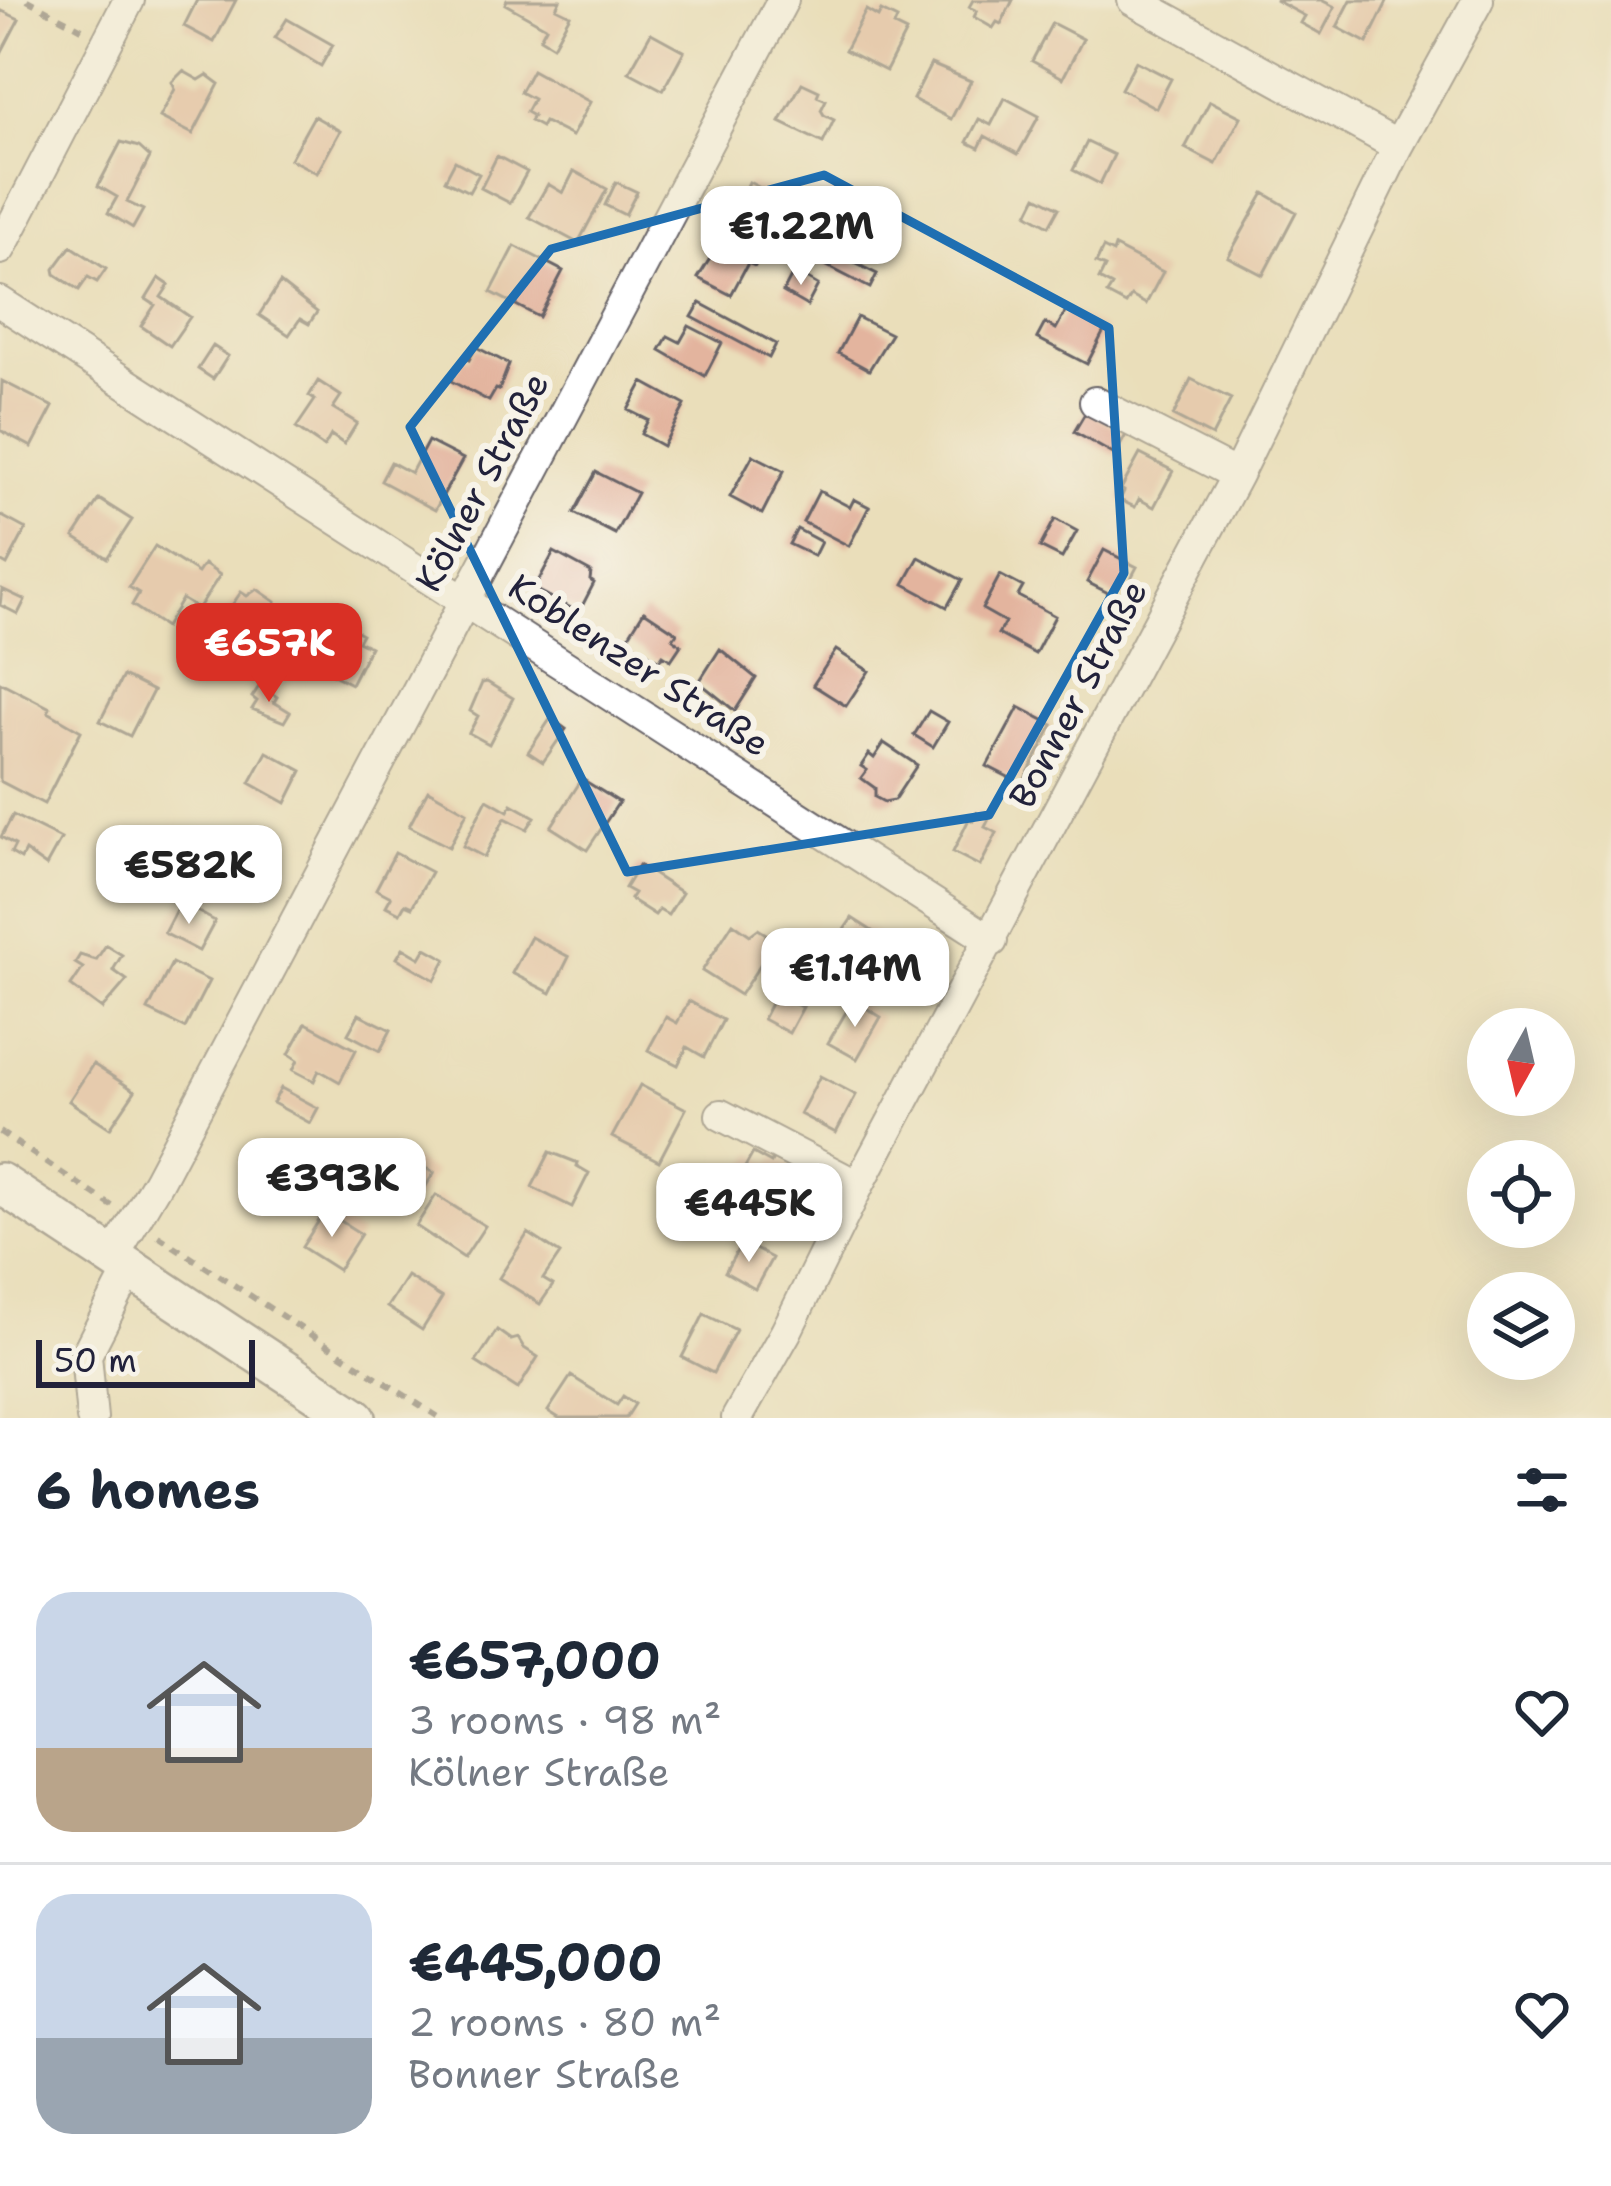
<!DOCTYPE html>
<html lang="en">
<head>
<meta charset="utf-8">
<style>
  :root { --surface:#fff; --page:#f2f2f3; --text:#1f2937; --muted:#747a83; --line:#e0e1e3; --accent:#d93025 }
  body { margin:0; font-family:"Shantell Sans",sans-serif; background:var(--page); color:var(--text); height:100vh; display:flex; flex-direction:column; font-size:45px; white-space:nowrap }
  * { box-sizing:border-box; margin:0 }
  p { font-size:39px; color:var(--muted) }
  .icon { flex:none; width:66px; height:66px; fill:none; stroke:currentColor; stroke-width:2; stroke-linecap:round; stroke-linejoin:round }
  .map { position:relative; height:1418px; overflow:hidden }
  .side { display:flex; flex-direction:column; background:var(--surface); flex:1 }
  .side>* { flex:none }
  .needle { width:78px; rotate:188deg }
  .buttons { position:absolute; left:1467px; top:1008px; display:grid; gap:24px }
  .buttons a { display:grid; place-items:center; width:108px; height:108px; border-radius:50%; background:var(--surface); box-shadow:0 12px 48px #0002; font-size:60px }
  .scale { position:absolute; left:36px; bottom:30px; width:219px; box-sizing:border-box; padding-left:12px; border:6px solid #22223b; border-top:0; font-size:33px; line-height:42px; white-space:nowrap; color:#22223b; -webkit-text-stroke:9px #f7f3e8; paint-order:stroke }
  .price { position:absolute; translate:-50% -102px; padding:0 27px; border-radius:24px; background:#fff; color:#222; font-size:39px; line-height:78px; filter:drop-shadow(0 3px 6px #0008) }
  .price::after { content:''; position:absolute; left:50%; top:72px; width:36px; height:27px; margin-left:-18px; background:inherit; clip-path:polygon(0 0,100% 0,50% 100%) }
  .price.selected { background:var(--accent); color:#fff }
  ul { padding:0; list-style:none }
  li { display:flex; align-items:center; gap:36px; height:300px; padding:0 36px }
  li+li { border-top:3px solid var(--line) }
  li span { display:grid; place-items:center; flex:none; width:336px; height:240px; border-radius:36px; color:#555 }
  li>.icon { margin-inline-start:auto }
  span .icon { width:144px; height:144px; fill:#fffc; stroke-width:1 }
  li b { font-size:51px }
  h2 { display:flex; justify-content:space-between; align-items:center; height:144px; padding:0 36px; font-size:51px }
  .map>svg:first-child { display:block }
  .building { fill:#e3b49e }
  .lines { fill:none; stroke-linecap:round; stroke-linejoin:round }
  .minor-casing { stroke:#686467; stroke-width:34 }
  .major-casing { stroke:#686467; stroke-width:44 }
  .path { stroke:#686467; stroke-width:6; stroke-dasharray:9 9; stroke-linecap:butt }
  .minor { stroke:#fff; stroke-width:30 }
  .major { stroke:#fff; stroke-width:39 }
  .marked { fill:none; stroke:#1f6fb2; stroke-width:9; stroke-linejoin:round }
  .labels { text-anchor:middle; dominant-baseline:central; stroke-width:12; stroke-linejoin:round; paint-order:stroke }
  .street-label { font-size:36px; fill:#22223b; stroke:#f7f3e8 }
</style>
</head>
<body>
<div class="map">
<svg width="1611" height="1418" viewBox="0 0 1611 1418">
  <rect width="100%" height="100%" fill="#f7f3e8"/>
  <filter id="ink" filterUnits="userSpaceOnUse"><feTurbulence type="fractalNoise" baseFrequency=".00833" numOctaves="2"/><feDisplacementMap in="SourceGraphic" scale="24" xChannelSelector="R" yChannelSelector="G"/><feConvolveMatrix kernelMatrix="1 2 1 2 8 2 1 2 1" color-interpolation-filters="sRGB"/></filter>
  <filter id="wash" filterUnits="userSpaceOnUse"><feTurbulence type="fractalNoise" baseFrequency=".004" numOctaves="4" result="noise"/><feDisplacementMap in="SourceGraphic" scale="48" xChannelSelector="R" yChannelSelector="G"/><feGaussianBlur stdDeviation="2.7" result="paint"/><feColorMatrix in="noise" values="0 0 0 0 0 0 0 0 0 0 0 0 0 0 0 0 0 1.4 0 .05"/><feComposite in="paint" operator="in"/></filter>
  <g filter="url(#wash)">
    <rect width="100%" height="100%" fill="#eadeba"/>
    <g id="blocks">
      <path class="building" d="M197,0H236L214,42L184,26Z
        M507,0H560L556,8L570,15L553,46L540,38L546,27L505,4Z
        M973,0H1013L1001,24L997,22L993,28L974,17L977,11L969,7Z
        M1275,0H1321L1335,7L1321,34L1301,23L1305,16Z
        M1351,0H1388L1367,43L1337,27Z
        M0,10L19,19L0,55Z
        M866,10L878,17L881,11L897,19L894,26L906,32L886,71L845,50Z
        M287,19L333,45L321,66L275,38Z
        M1052,23L1083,39L1063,78L1032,61Z
        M651,33L684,51L663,90L629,72Z
        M1136,61L1171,79L1156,108L1121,89Z
        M931,64L971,81L951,119L913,99Z
        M532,70L590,102L572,136L544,122L541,127L530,121L533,116L526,112L533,99L520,92Z
        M183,71L199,80L207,75L219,84L193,134L160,117L175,89L172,82Z
        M802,83L819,91L817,96L826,100L821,110L824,115L834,120L823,143L780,122Z
        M1005,98L1039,116L1018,154L985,136L979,148L967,142L979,119L991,125Z
        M1210,101L1241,117L1216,164L1185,148Z
        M314,116L340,131L317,173L290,159Z
        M121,142L139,147L150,157L127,202L143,210L133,228L108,213L117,197L98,186Z
        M1087,142L1114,155L1100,184L1073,170Z
        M497,156L527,172L510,203L481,188Z
        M455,161L479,174L469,192L445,180Z
        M574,171L607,189L578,243L529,217L548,184L563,193Z
        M616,182L637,192L625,215L605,205Z
        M749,182L772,194L760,216L738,205Z
        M834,188L879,212L853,262L877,274L870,288L802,253L810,236L804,233L813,216L819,218Z
        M1264,193L1296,212L1263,275L1228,257Z
        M1037,196L1059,208L1049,226L1028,214Z
        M728,229L764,248L755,266L748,263L731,295L698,278Z
        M71,246L106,269L97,282L88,277L79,290L55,274L54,269Z
        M515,246L563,271L539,317L491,292Z
        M1115,247L1163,272L1146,304L1131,296L1126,304L1107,294L1112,286L1099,279L1105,267L1096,263L1103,248L1113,253Z
        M794,271L818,285L807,306L783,292Z
        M159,278L169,285L161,297L190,317L170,346L141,326L155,305L146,299Z
        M280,283L317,312L309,324L300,319L289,335L259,315Z
        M700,303L776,344L769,358L692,317Z
        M1067,309L1105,329L1087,364L1037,338L1045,323L1056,329Z
        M857,317L891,334L869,370L838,353Z
        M689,326L722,343L705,376L660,350L668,336L680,342Z
        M213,346L228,356L213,379L198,369Z
        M476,347L509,364L499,390L496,389L489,401L451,381L464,357L469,360Z
        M1191,379L1231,399L1212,436L1173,416Z
        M2,381L53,407L32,447L0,430Z
        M318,381L341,396L333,408L357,423L344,444L331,435L324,447L296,428L315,400L309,396Z
        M643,382L685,405L663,446L641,434L648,420L628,410Z
        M1087,410L1127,433L1115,455L1074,432Z
        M428,441L463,459L435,510L381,481L391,462L411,473Z
        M1140,454L1173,471L1154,507L1139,499L1135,507L1120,500L1124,491L1121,489Z
        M753,455L784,471L762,514L730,497Z
        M596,472L637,493L615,534L574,513Z
        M819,491L850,507L854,499L869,507L849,546L803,522Z
        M99,499L132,520L107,558L74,537Z
        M0,515L26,529L7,565L0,561Z
        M1055,519L1077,531L1062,558L1040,547Z
        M797,529L821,542L814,556L789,544Z
        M155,546L198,573L204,564L220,575L198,609L182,599L165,627L132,605L139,593L129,587Z
        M1104,550L1137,567L1120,599L1087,582Z
        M554,552L591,572L590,580L594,583L579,612L534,589Z
        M919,557L962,580L947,607L904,584Z
        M1000,575L1023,587L1018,596L1055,616L1035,654L998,634L1005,622L982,609Z
        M2,589L25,600L18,614L0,605Z
        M257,589L276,602L274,614L280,618L266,648L248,668L230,661L225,653L221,656L208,642L220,615L228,611L241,592L247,596Z
        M644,611L677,633L673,639L681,645L671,660L663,655L659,661L626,640Z
        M351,628L362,634L358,641L370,647L351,684L315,665L334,629L347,635Z
        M720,649L756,678L735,711L699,682Z
        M836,650L869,671L846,706L813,685Z
        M123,676L153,691L130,736L100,721Z
        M0,682L50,708L48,712L81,731L44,804L0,781Z
        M487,682L513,698L489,744L469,733L478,716L470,711L482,683Z
        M260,685L277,697L274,702L290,712L284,722L252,709L257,701L252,697Z
        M1019,707L1053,725L1022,784L987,766Z
        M929,711L948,722L933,747L914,735Z
        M551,718L566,729L543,762L528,752Z
        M884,743L917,765L894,800L884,802L875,797V788L861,778L867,770L861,766L869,754L874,758Z
        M267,752L302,771L286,803L250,783Z
        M582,779L619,802L587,850L551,827Z
        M428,790L467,812L449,847L409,826Z
        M487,799L508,811L512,804L535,817L527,829L505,818L484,857L463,846Z
        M977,813L989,819L985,827L997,833L980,866L953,852L969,819L973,821Z
        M13,815L61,839L46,866L25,851L21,859L11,853L15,845L1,837Z
        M226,831L262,854L251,875L212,858Z
        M156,843L181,856L173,873L147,859Z
        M395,853L431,872L412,907L405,904L400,913L386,906L391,897L376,889Z
        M639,865L682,893L668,915L659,910L655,915L630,899L634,893L625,888Z
        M200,866L232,883L223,898L192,881Z
        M180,902L215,921L199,951L164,933Z
        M852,918L889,942L871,970L833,946Z
        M733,923L750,935L758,929L766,934L764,944L771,948L740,995L702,971Z
        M531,937L569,957L551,993L512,973Z
        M106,945L122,955L113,970L127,980L102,1009L71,986L83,968L75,963L80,955L96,960Z
        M403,948L420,958L426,948L446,959L435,980L397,958Z
        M172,963L209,981L185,1028L148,1010Z
        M775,996L803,1007L789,1033L763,1019Z
        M853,1000L881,1017L857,1059L828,1043Z
        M689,1001L723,1020L704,1057L687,1047L678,1065L648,1050L666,1017L677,1023Z
        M359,1014L391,1030L380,1051L348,1034Z
        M306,1023L356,1050L340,1082L319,1070L314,1081L293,1070L298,1060L289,1054Z
        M93,1064L135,1091L110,1128L69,1101Z
        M820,1076L856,1095L836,1133L800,1114Z
        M640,1085L686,1109L659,1161L612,1137Z
        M281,1088L318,1108L310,1123L273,1103Z
        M550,1152L578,1163L577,1166L589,1173L572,1207L532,1187Z
        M753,1153L771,1163L775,1155L806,1172L802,1182L808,1185L801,1197L795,1194L787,1209L755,1193L762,1179L744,1169Z
        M412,1159L434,1173L418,1199L396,1184Z
        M436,1195L485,1226L464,1258L416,1226Z
        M325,1211L361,1234L338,1270L302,1247Z
        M528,1233L560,1254L543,1279L553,1285L540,1304L499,1278Z
        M742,1242L772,1258L755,1289L725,1272Z
        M407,1276L442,1298L422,1330L387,1307Z
        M704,1314L736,1330L713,1373L682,1357Z
        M497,1330L511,1340L518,1338L524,1348L538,1357L518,1389L476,1362Z
        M571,1376L617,1405L623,1396L635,1404L626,1418H559L548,1411Z"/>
    </g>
  </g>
  <g filter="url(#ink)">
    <use href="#blocks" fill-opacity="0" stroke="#686467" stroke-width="3"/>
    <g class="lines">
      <g class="minor-casing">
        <path id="minor" d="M1133,0L1398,146
          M0,249L129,0
          M0,302L992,941
          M1095,402L1237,475
          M721,1115L858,1186
          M114,1255L158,1181L783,0
          M92,1418L86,1355L131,1267
          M737,1418L786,1332L858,1186L1237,475L1398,146L1478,0"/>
      </g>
      <g class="major-casing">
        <path id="major" d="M0,1183L356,1418"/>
      </g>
      <path class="path" d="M27,0L82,29
        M0,1132L112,1206
        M158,1236L440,1418"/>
      <use href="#minor" class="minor"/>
      <use href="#major" class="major"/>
    </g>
  </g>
  <path d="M0 0H1611V1418H0ZM824,175L1109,328L1124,573L989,815L627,872L410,427L551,249Z" fill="#eadeba" fill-opacity=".55" fill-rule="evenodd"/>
  <path class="marked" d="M824,175L1109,328L1124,573L989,815L627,872L410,427L551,249Z"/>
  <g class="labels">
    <g class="street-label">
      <text transform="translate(482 482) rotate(-62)">Kölner Straße</text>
      <text transform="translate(639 665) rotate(33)">Koblenzer Straße</text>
      <text transform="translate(1078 694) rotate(-62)">Bonner Straße</text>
    </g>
  </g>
</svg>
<div class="buttons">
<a><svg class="needle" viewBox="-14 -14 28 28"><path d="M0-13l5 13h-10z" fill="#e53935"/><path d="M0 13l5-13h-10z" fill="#747a83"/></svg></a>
<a><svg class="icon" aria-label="locate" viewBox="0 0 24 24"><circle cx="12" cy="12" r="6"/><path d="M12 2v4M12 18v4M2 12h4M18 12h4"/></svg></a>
<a><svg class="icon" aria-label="layers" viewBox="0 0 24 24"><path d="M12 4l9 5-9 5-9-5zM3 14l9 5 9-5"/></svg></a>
</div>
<div class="scale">50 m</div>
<b class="price" style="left:801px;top:288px">€1.22M</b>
<b class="price selected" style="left:269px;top:705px">€657K</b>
<b class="price" style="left:189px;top:927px">€582K</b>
<b class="price" style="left:855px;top:1030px">€1.14M</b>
<b class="price" style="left:332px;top:1240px">€393K</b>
<b class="price" style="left:749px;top:1265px">€445K</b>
</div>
<section class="side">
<h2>6 homes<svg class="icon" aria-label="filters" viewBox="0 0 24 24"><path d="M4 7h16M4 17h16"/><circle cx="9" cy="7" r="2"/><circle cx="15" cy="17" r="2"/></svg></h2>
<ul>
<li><span style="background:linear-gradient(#c9d6e8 65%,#b9a48a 0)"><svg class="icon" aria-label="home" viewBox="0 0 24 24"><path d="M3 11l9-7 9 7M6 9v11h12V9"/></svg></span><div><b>€657,000</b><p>3 rooms · 98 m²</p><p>Kölner Straße</p></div><svg class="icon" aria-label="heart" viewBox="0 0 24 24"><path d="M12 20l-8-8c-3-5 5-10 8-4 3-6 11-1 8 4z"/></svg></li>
<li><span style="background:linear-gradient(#c9d6e8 60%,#9aa5b1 0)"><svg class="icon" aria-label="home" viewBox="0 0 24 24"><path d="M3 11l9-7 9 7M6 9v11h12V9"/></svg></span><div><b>€445,000</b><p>2 rooms · 80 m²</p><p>Bonner Straße</p></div><svg class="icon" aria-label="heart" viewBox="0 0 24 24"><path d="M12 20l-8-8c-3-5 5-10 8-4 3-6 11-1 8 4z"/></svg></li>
</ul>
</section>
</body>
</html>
